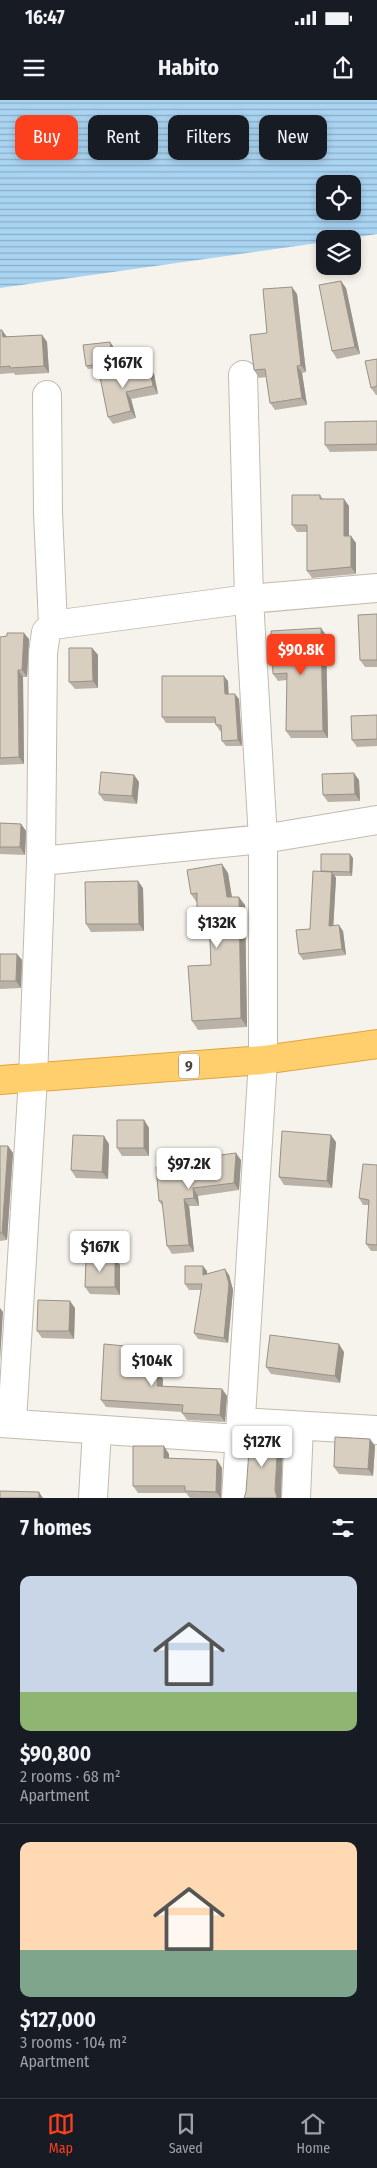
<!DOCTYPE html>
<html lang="en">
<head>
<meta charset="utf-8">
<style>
  :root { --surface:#171b24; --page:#242831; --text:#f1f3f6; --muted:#9ea1a6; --line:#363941; --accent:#fc3f1d }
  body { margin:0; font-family:"Fira Sans Condensed",sans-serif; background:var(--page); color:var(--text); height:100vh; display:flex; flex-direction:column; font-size:19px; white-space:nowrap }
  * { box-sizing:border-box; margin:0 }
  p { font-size:16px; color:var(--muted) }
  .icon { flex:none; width:28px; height:28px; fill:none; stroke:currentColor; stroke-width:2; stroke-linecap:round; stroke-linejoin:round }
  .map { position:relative; height:1398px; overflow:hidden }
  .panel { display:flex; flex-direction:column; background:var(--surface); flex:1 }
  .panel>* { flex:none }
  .banner { position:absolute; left:15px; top:15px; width:348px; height:45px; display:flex; gap:10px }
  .fabs { position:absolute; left:316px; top:75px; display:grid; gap:10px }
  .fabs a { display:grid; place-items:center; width:45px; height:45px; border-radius:10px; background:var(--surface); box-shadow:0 2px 8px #0003; font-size:25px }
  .price { position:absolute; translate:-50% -42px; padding:0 11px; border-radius:5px; background:#fff; color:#222; font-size:16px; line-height:32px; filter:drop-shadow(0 1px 2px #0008) }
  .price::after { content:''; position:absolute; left:50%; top:30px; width:15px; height:11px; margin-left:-8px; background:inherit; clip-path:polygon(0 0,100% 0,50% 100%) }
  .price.selected { background:var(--accent); color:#fff }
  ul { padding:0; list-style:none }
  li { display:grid; align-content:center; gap:10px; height:265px; padding:0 20px }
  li+li { border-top:1px solid var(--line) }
  li span { display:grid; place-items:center; height:155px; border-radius:10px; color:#555 }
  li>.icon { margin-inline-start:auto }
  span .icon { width:90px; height:90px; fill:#fffc; stroke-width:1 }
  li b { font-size:21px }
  h2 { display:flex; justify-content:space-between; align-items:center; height:60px; padding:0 20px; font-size:21px }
  .tag { padding:0 18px; border-radius:10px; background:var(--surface); box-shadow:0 2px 8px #0003; font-size:18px; line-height:45px }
  .tag.selected { background:var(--accent); color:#fff }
  .status { display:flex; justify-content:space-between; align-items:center; height:35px; padding:0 25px; background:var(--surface); direction:ltr }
  .status svg { height:14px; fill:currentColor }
  header { display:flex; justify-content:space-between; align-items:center; height:65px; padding:0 20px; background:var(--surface); font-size:22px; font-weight:700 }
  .menu { display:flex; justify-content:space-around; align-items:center; height:70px; border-top:1px solid var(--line); background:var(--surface); font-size:14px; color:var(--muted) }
  .menu a { display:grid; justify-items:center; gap:2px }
  .menu .selected { color:var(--accent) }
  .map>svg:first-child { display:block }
  .water { fill:url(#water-rules); fill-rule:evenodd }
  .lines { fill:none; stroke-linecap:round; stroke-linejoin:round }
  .minor-casing { stroke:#c2bbae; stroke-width:30 }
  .highway-casing { stroke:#e0a43c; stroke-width:30 }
  .minor { stroke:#fff; stroke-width:28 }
  .highway { stroke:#ffcf6e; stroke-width:28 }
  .wall { fill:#bab2a6 }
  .shaded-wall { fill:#979187 }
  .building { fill:#d8cfc1; stroke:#979187 }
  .labels { text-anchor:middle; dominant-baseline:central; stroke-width:4; stroke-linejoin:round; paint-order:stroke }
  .shield { fill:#fff; stroke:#817c74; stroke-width:1 }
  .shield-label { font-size:15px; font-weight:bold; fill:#4b4439 }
</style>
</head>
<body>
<div class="status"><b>16:47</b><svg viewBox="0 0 49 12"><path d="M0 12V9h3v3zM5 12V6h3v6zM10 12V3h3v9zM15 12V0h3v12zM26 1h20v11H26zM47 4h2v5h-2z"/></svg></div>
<header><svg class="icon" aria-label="menu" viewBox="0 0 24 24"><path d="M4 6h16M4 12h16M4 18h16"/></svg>Habito<svg class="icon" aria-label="share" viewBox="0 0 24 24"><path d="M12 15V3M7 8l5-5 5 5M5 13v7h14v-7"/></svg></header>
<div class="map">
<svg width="377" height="1398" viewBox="0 0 377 1398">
  <defs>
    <pattern id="water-rules" width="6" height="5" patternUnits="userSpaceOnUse" patternTransform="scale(1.25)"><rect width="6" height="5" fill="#a9d4f2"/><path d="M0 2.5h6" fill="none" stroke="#8caec5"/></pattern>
  </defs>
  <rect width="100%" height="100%" fill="#f6f3ec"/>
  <path class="water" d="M0,0H377V134L346,139H325V142L0,188ZM325,84H352V111H325Z"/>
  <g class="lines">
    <g class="minor-casing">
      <path id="minor" d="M47,295L48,412L53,525
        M41,761L263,739L377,720
        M12,1322L33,978L41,761L43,553L46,532L53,525L249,499L377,488
        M241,1322L377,1330
        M0,1323L239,1339
        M93,1398L97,1330
        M236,1398L263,960V739L249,499L243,275
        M296,1398L299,1326"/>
    </g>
    <g class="highway-casing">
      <path id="highway" d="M0,980L263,960L377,944"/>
    </g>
    <use href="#minor" class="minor"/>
    <use href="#highway" class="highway"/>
  </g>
  <path class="wall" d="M346,188L360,254L337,259L332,251Z
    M297,194L306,272L302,273L307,305L275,310L270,303L266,277L259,278L254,270L267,233Z
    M0,230L7,237L42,235L47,242L49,273L15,275L14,273L0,274Z
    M113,246L115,266L88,269L86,266Z
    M377,259V295H376L371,288Z
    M154,274L158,294L131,299L136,318L113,324L108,317L100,277Z
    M377,321V351L330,352L325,345Z
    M320,395L323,399L349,406V436L356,443V474L312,478L307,471V432H297L292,425Z
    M377,514V567H365L360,560Z
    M326,535L328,638H291L286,631L287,580L278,581L273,574Z
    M0,537L29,539L27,577H23L24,664L0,665Z
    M92,548L98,555V588L75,589L69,582Z
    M228,581V594L239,599L242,646H226L222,641V631H220L216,625L215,623H166L162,617Z
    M377,615V646L357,647L352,640Z
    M134,675L139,682L137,704L104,701L99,694Z
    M359,680L360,701L328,702L323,695Z
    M0,723L21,724L26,731L25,755L0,754Z
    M353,758L352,776H335L336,778L333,826L343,831L346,855L303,860L299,854L310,829L321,771Z
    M228,773L232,797L245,805L247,927L198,930L192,921L211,865L210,825H203L197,817V803L191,794Z
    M143,788L144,831L91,832L86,824Z
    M0,854H17L22,860L21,888L0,889Z
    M144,1020L149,1028V1056H122L117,1048Z
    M336,1042L332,1088L284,1085L279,1077Z
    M109,1044L108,1079L76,1078L71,1070Z
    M0,1046H8L13,1053L7,1140L0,1141Z
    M241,1060L239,1090L198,1096L199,1106H189L194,1152L172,1154L167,1146L163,1107L159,1101Z
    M377,1065V1151H371L366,1144L369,1105H363L359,1098Z
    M115,1158L120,1165V1195L90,1194L85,1187Z
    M207,1171V1174L229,1175L233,1190L228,1243L198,1239L194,1233L201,1190H189L185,1184Z
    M75,1208L74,1239L42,1238L37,1231Z
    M125,1246L131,1253L130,1271L163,1279V1286L222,1289L227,1296L225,1322L187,1320L182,1313V1312L106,1307L101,1300Z
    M344,1252L340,1283L271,1274L266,1267Z
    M370,1339L375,1346L373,1376L339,1374L334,1367Z
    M169,1354V1358L217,1360L222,1368L221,1398H190L186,1393H138L133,1386Z"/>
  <path class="shaded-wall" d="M341,181L346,188L360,254L355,247Z
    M292,187L297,194L306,272L301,265Z
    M2,230L7,237H3Z
    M42,235L47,242L49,273L44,266Z
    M110,242L113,246L115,266L113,262Z
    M297,266L302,273L307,305L302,298Z
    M149,267L154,274L158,294L153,286Z
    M126,292L131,299L136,318L131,311Z
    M344,399L349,406V443L344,436Z
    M351,436L356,443V474L351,467Z
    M321,528L326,535L328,638L323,631Z
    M24,533L29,539L27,577L22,570Z
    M92,548L98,555V588L93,581Z
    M18,570L23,577L24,664L19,657Z
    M224,576L228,581L229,600L225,594Z
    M235,594L239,599L242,646L238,640Z
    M354,673L359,680L360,701L355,694Z
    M134,675L139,682L137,704L132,696Z
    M21,724L26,731L25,755L20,747Z
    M350,754L353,758L352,776L350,772Z
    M222,764L228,773L233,805L227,797Z
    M332,772L336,778L333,832L329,826Z
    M138,781L143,788L144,831L139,824Z
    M239,797L245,805L247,927L241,918Z
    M339,825L343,831L346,855L342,849Z
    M17,854L22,860L21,888L16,881Z
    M144,1020L149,1028V1056L144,1048Z
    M331,1035L336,1042L332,1088L327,1081Z
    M104,1036L109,1044L108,1079L102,1072Z
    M8,1046L13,1053L7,1140L2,1133Z
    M236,1053L241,1060L239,1090L234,1083Z
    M193,1088L198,1096L199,1106L194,1098Z
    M184,1099L189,1106L194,1152L189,1145Z
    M115,1158L120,1165V1195L115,1187Z
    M203,1166L207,1171V1181L203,1175Z
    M225,1169L229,1175L233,1190L228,1243L224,1238Z
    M70,1201L75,1208L74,1239L69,1231Z
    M0,1208L3,1212L0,1261Z
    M339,1244L344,1252L340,1283L335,1276Z
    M125,1246L131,1253L130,1278L124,1271Z
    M158,1272L163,1279L162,1293L157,1286Z
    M222,1289L227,1296L225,1322L220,1315Z
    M278,1338L283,1345L281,1398H277L275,1390Z
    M370,1339L375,1346L373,1376L368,1369Z
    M164,1346L169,1354V1365L164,1358Z
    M217,1360L222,1368L221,1398L216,1392Z
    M39,1392L43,1398H39Z"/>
  <path class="building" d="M341,181L355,247L332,251L319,185Z
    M292,187L301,265L297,266L302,298L270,303L265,269L254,270L250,235L267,233L263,189Z
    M0,230H2L3,237L42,235L44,266L10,268V266L0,267Z
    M110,242L113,262L86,266L83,245Z
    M377,259V286L371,288L365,261Z
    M149,267L153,286L126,292L131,311L108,317L100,277Z
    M377,321V344L325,345V322Z
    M292,395H320V399H344V436H351V467L307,471V425H292Z
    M377,514V560H360L358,515Z
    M321,528L323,631H286L287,573L273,574L271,531Z
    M7,533H24L22,570H18L19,657L0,658V537L7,536Z
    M69,548H92L93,581L69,582Z
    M162,576H224L225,594H235L238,640L222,641L221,625H216L215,617H162Z
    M377,615V639L352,640L351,616Z
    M101,672L134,675L132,696L99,694Z
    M354,673L355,694L323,695L322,674Z
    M0,723L21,724L20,747H0Z
    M321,754H350V772L321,771Z
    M222,764L227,797H239L241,918L192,921L188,866L211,865L209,817H197V793L191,794L187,770Z
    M313,771L332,772L329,826L339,825L342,849L299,854L296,830L310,829Z
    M138,781L139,824H86L85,782Z
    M0,854H17L16,881H0Z
    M117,1020H144V1048H117Z
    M282,1031L331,1035L327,1081L279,1077Z
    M73,1035L104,1036L102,1072L71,1070Z
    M0,1046H8L2,1133H0Z
    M236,1053L234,1083L193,1088L194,1098L184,1099L189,1145L167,1146L162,1101H159L156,1067L199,1064V1058Z
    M363,1064L377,1065V1145L366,1144L369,1100L359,1098Z
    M86,1158H115V1187H85Z
    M185,1166H203V1175L225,1169L229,1184L224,1238L194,1233L202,1184H185Z
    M38,1200L70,1201L69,1231H37Z
    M270,1235L339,1244L335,1276L266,1267Z
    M104,1244L125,1246L124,1271L158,1272L157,1286L222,1289L220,1315L182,1313L183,1305L101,1300Z
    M250,1336L278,1338L275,1390L277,1398H244L246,1392Z
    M335,1337L370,1339L368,1369L334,1367Z
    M133,1346H164V1358L217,1360L216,1392L185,1391V1386H133Z
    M0,1391L39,1392V1398H0Z"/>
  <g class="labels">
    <rect class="shield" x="179" y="953.5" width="20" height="25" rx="4"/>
    <g class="shield-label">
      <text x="189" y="966">9</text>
    </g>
  </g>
</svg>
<div class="fabs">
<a><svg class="icon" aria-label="locate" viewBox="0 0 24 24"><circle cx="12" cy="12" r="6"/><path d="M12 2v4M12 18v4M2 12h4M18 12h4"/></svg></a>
<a><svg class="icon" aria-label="layers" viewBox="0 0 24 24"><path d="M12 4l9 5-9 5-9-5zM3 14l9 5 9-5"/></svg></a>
</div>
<b class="price" style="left:123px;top:289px">$167K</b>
<b class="price selected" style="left:301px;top:576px">$90.8K</b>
<b class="price" style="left:217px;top:849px">$132K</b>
<b class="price" style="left:189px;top:1090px">$97.2K</b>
<b class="price" style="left:100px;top:1173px">$167K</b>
<b class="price" style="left:152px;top:1287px">$104K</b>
<b class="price" style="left:262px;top:1368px">$127K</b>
<div class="banner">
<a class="tag selected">Buy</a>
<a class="tag">Rent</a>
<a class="tag">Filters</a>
<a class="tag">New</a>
</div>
</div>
<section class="panel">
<h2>7 homes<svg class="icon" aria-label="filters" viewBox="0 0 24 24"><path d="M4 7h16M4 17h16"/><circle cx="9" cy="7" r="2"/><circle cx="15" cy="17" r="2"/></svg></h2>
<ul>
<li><span style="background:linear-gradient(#c9d6e8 75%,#8fb573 0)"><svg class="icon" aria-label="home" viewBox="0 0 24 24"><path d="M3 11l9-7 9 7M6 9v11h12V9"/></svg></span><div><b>$90,800</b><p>2 rooms · 68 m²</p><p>Apartment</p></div></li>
<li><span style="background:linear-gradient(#ffd9b3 70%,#7fa58c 0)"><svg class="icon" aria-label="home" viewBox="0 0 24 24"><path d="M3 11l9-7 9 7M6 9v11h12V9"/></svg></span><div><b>$127,000</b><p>3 rooms · 104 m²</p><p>Apartment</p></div></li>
</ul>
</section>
<nav class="menu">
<a class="selected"><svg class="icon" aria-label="map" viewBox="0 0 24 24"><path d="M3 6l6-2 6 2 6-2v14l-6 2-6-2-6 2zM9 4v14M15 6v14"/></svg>Map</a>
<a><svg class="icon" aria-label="saved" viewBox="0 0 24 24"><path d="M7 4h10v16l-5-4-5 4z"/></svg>Saved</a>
<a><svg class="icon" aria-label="home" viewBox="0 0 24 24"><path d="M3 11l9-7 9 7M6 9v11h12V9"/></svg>Home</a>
</nav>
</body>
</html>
